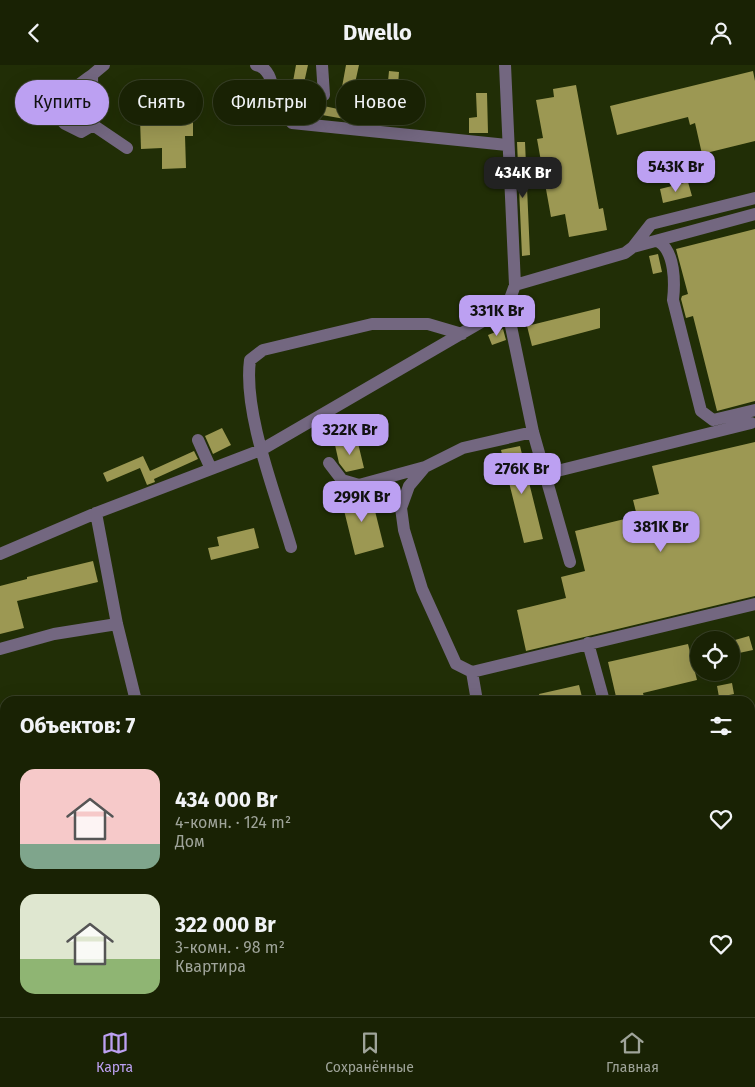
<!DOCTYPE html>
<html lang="ru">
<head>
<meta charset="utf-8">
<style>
  :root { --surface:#192204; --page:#222a0e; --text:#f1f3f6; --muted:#9fa49a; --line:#373f26; --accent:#bca0f2 }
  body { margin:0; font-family:"Fira Sans",sans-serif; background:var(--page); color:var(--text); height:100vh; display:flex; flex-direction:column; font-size:19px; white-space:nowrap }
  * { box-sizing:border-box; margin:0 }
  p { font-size:16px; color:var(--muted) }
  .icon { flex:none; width:28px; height:28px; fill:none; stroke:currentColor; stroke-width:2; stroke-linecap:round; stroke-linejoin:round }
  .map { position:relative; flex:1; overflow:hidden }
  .side { position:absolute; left:0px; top:631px; width:755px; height:321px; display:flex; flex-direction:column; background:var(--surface); border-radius:15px 15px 0 0; box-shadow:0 5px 20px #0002,0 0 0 1px var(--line) }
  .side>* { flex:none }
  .hud { position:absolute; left:15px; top:15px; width:500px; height:45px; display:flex; gap:10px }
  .controls { position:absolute; left:690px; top:566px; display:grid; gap:10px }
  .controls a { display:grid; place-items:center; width:50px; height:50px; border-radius:50%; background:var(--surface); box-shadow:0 5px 20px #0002,0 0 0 1px var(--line); font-size:25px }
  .price { position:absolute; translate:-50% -42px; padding:0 11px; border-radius:10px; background:var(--accent); color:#111; font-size:16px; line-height:32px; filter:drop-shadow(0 1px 2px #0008) }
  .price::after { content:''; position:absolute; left:50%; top:30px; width:15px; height:11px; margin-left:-8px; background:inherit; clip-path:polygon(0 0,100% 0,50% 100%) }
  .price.on { background:#222; color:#fff }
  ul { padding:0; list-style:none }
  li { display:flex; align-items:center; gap:15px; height:125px; padding:0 20px }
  li span { display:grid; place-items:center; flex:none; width:140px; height:100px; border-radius:15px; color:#555 }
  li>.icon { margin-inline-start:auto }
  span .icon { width:60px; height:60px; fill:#fffc; stroke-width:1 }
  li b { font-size:21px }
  h2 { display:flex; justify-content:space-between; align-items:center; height:60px; padding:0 20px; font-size:21px }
  .chip { padding:0 18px; border-radius:22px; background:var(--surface); box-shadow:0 5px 20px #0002,0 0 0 1px var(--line); font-size:18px; line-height:45px }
  .chip.on { background:var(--accent); color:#111 }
  header { display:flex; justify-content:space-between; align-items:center; height:65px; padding:0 20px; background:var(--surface); font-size:22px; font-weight:700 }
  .tabs { display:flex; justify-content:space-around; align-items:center; height:70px; border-top:1px solid var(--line); background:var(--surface); font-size:14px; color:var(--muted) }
  .tabs a { display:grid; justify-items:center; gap:2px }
  .tabs .on { color:var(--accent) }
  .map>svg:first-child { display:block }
  .building { fill:#9c9853 }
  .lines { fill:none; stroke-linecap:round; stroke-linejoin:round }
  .minor { stroke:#736780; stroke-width:12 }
</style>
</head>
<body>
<header><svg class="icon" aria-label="back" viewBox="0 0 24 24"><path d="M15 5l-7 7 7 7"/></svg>Dwello<svg class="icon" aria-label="person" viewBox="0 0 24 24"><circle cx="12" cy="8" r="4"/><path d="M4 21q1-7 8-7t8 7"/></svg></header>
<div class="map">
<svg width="755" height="952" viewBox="0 0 755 952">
  <rect width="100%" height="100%" fill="#212e06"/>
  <path class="building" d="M296,0H308L300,36L338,44L346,0H359L350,41L385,48L389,6L399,7L395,60L356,56L288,44Z
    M753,6L755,16V76L702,89L695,58L690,60L688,52L617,70L610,41Z
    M576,20L599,144L603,143L607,165L569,172L565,149L551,152L537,74L543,73L536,35L554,32L553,24Z
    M183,21L184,50H193V71H185L186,103L162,104V83L141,84L139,23Z
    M476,28H487L488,68H469V53L477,52Z
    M517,77H525L530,190L522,191Z
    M688,117L692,131L663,138L660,124Z
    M755,164V336L717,346L693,251L686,253L681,234L682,231L688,229L676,184Z
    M658,189L662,207L653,209L649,191Z
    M600,243V263L532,281L527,261Z
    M503,264L506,275L492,280L488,270Z
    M222,363L231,380L213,389L205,371Z
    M357,374L364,403L346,407L339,398L335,380Z
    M755,377V531L526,586L517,545L566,533L561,512L585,506L575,466L637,451L633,435L659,429L652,401Z
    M520,381L543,474L524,478L501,385Z
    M194,386L198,394L154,414L155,417L147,420L140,403L107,417L103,408L143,391L150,406Z
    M370,426L384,482L355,490L341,433Z
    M254,463L259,483L211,495L208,483L219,481L217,472Z
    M93,496L98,517L17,536L24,563L0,569V521L27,514V512Z
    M749,571L753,585L739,588L735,575Z
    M688,579L697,615L643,628L645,636H617L608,597Z
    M732,618L734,629L719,632L717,621Z
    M579,620L583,636H541L539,629Z"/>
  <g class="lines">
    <path class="minor" d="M104,0L92,10L93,60L127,83
      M256,0C276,4 271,33 280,47C283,51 289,54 292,58L507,80
      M322,0L324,30
      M92,10C77,21 60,32 57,51L65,59L81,67L93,60
      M659,177C675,187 675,218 673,235L701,346L713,355L755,345
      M633,182L755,149
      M515,220L625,188L633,182L651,159L755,133
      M507,242L533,367L570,497
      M198,375L211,404
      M329,398L342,415L359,420L425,402L463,383L533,367
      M425,402L409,421L401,443L404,465L422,524L456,599L472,607L755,539
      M545,409L751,358
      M96,448L117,559L136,636
      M291,482C276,430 243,348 250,295L263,285L372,259H428L462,269
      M0,489L96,448L261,385L507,242L515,220L505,0
      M588,578L604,636
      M0,584L54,569L117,559
      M472,607L477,636
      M0,847L5,870
      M22,948L23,952
      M209,948L211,952
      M386,948L390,952
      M605,948L606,952
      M360,952L369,948
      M467,952L489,950L503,952
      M555,952L570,948"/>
  </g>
</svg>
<div class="controls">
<a><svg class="icon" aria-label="locate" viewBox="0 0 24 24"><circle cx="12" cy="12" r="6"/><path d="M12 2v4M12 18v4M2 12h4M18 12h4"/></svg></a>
</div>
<b class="price" style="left:676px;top:128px">543K Br</b>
<b class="price on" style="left:523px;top:134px">434K Br</b>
<b class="price" style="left:497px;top:272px">331K Br</b>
<b class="price" style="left:350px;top:391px">322K Br</b>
<b class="price" style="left:522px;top:430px">276K Br</b>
<b class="price" style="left:362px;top:458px">299K Br</b>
<b class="price" style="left:661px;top:488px">381K Br</b>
<div class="hud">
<a class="chip on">Купить</a>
<a class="chip">Снять</a>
<a class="chip">Фильтры</a>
<a class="chip">Новое</a>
</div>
<section class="side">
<h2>Объектов: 7<svg class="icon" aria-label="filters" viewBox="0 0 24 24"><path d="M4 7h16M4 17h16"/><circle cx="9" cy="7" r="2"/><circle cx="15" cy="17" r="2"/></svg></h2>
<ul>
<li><span style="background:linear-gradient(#f6c9c9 75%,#7fa58c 0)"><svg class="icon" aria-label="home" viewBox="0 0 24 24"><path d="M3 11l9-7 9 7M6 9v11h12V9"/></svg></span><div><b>434 000 Br</b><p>4-комн. · 124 m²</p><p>Дом</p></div><svg class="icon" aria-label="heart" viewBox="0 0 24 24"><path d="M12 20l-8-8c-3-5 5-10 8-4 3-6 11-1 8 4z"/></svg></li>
<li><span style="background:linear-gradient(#dfe7d0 65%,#8fb573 0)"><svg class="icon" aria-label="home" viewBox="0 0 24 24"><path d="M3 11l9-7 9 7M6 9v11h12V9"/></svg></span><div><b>322 000 Br</b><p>3-комн. · 98 m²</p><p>Квартира</p></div><svg class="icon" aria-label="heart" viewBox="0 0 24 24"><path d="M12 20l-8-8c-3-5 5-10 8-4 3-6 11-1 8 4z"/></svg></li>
</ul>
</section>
</div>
<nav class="tabs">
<a class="on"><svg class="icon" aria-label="map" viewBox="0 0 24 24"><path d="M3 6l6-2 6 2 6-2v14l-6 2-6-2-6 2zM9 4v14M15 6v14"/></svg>Карта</a>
<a><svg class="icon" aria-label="saved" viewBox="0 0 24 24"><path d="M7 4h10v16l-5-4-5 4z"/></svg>Сохранённые</a>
<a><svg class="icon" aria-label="home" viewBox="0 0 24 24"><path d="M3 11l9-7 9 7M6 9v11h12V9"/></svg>Главная</a>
</nav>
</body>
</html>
